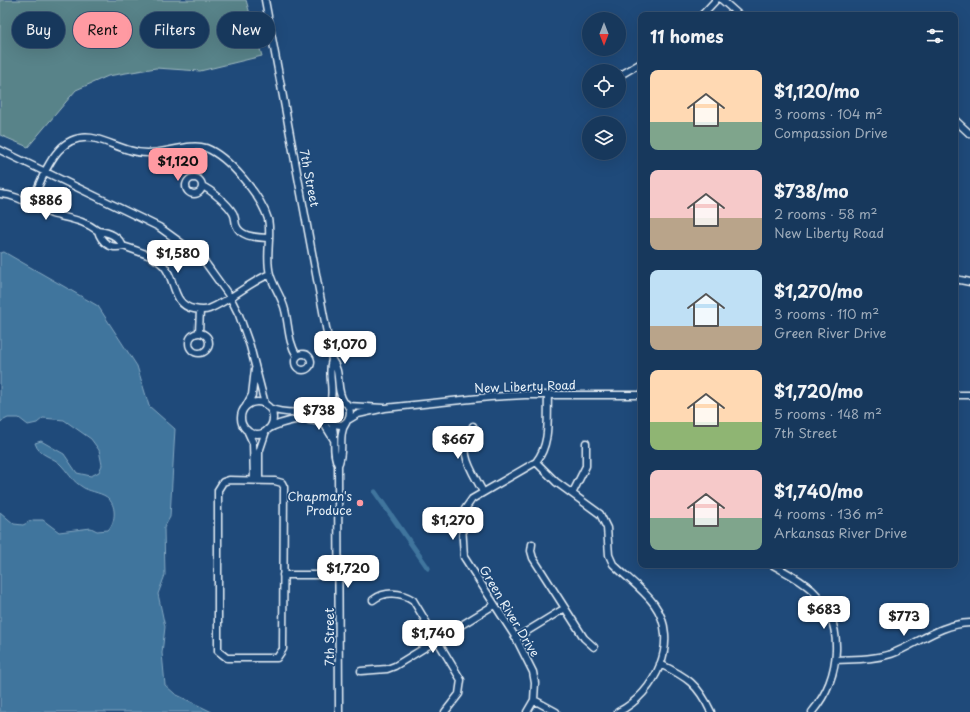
<!DOCTYPE html>
<html lang="en">
<head>
<meta charset="utf-8">
<style>
  :root { --surface:#17385c; --page:#203f62; --text:#f1f3f6; --muted:#9eacbb; --line:#365272; --accent:#ff9aa2 }
  body { margin:0; font-family:"Playpen Sans",sans-serif; background:var(--page); color:var(--text); height:100vh; display:flex; flex-direction:column; font-size:15px; white-space:nowrap }
  * { box-sizing:border-box; margin:0 }
  p { font-size:13px; color:var(--muted) }
  .icon { flex:none; width:22px; height:22px; fill:none; stroke:currentColor; stroke-width:2; stroke-linecap:round; stroke-linejoin:round }
  .map { position:relative; flex:1; overflow:hidden }
  .details { position:absolute; left:638px; top:12px; width:320px; height:556px; display:flex; flex-direction:column; background:var(--surface); border-radius:8px; box-shadow:0 4px 16px #0002,0 0 0 1px var(--line) }
  .details>* { flex:none }
  .hud { position:absolute; left:12px; top:12px; width:380px; height:36px; display:flex; gap:8px }
  .needle { width:26px; rotate:180deg }
  .tools { position:absolute; left:582px; top:12px; display:grid; gap:8px }
  .tools a { display:grid; place-items:center; width:44px; height:44px; border-radius:50%; background:var(--surface); box-shadow:0 4px 16px #0002,0 0 0 1px var(--line); font-size:20px }
  .price { position:absolute; translate:-50% -34px; padding:0 9px; border-radius:8px; background:#fff; color:#222; font-size:13px; line-height:26px; filter:drop-shadow(0 1px 2px #0008) }
  .price::after { content:''; position:absolute; left:50%; top:24px; width:12px; height:9px; margin-left:-6px; background:inherit; clip-path:polygon(0 0,100% 0,50% 100%) }
  .price.active { background:var(--accent); color:#111 }
  ul { padding:0; list-style:none }
  li { display:flex; align-items:center; gap:12px; height:100px; padding:0 12px }
  li span { display:grid; place-items:center; flex:none; width:112px; height:80px; border-radius:8px; color:#555 }
  li>.icon { margin-inline-start:auto }
  span .icon { width:48px; height:48px; fill:#fffc; stroke-width:1 }
  li b { font-size:17px }
  h2 { display:flex; justify-content:space-between; align-items:center; height:48px; padding:0 12px; font-size:17px }
  .chip { padding:0 14px; border-radius:18px; background:var(--surface); box-shadow:0 4px 16px #0002,0 0 0 1px var(--line); font-size:14px; line-height:36px }
  .chip.active { background:var(--accent); color:#111 }
  .map>svg:first-child { display:block }
  .green { fill:#598389; stroke:#a0bac0 }
  .water { fill:#40759d; stroke:#83a7c1 }
  .lines { fill:none; stroke-linecap:round; stroke-linejoin:round }
  .canal { stroke:#40759d; stroke-width:5 }
  .minor-casing { stroke:#e8f1f8; stroke-width:9 }
  .minor { stroke:#1f4a7a; stroke-width:6 }
  .poi-dot { fill:#ff9aa2; stroke:#1f4a7a; stroke-width:1.5 }
  .labels { text-anchor:middle; dominant-baseline:central; stroke-width:3.5; stroke-linejoin:round; paint-order:stroke }
  .street-label { font-size:12px; fill:#e8f1f8; stroke:#1f4a7a }
  .poi-label { font-size:12px; fill:#e8f1f8; stroke:#1f4a7a; text-anchor:end }
</style>
</head>
<body>
<div class="map">
<svg width="970" height="712" viewBox="0 0 970 712">
  <rect width="100%" height="100%" fill="#1f4a7a"/>
  <filter id="ink" filterUnits="userSpaceOnUse"><feTurbulence type="fractalNoise" baseFrequency=".025" numOctaves="2"/><feDisplacementMap in="SourceGraphic" scale="8" xChannelSelector="R" yChannelSelector="G"/><feConvolveMatrix kernelMatrix="1 2 1 2 8 2 1 2 1" color-interpolation-filters="sRGB"/></filter>
  <g filter="url(#ink)">
    <path class="green" d="M0,0H246L262,56L200,71L156,68L108,76L76,90L28,147L0,135Z"/>
    <path class="water" d="M4,252L98,306L137,366L149,406L175,429L170,517L164,528L165,575L158,594L165,627L162,653L165,685L175,694L212,712H0V512L14,524L23,525L33,520H43L59,532L91,528L97,531L108,530C115,523 117,508 109,499C104,493 91,492 84,488C71,480 71,476 62,466C54,456 39,457 35,443L41,441L64,454L77,473L91,476L99,472L102,465L99,450L91,439L64,420L43,418L37,423L28,425L19,418H8L0,422V253Z"/>
    <g class="lines">
      <path class="canal" d="M375,492L428,568"/>
      <g class="minor-casing">
        <path id="minor" d="M265,0L332,360C327,375 335,389 330,404
          M722,0L739,15
          M702,15L716,0
          M619,76L641,63
          M955,120L970,134
          M0,150L159,227L202,258L230,297L239,315L250,346L265,404
          M186 186a8 8 0 1 1 16 0a8 8 0 1 1-16 0Z
          M202,186C211,190 228,204 233,213C235,216 235,221 236,225C241,238 257,237 269,238
          M0,194C20,195 34,208 52,214C70,219 84,220 98,231
          M31,203C45,174 56,129 97,139C108,142 118,147 129,150C158,160 185,141 206,148C229,157 261,196 268,219C272,237 265,256 270,274C273,286 282,297 285,310C289,326 288,342 297,356
          M123,246C118,236 109,232 98,231C101,242 111,250 123,246C137,251 153,255 164,266C176,280 172,305 194,309C199,310 204,311 209,309C231,300 248,283 270,274
          M955,279L970,282
          M199,332L200,310
          M189 343a10 10 0 1 1 20 0a10 10 0 1 1-20 0Z
          M295 362a8 8 0 1 1 16 0a8 8 0 1 1-16 0Z
          M332,360C342,372 335,390 344,402
          M955,395H970
          M241 418a16 16 0 1 1 32 0a16 16 0 1 1-32 0Z
          M246,406L252,395L255,369
          M348,406L384,408
          M269,408C282,414 310,414 324,408C330,406 333,400 340,401C354,403 352,421 341,425L332,424C326,419 324,413 328,406
          M309,420L323,422L334,440
          M348,420L358,414L385,408L490,397L525,395H641
          M332,424C337,438 331,452 338,465
          M473,426C457,454 470,467 483,492
          M268,429C280,422 316,413 328,420
          M247,430L253,443L254,480
          M536,462L556,482L600,514L607,528L609,555L613,564C626,577 643,589 654,604C681,641 655,694 618,712
          M229,480L275,481L282,483L284,487L283,649L277,658H227L218,651V490L223,482Z
          M259,480V452L266,431
          M573,492L586,466V443
          M432,523L462,524
          M532,544L531,551L533,558L584,638L594,647
          M773,565C787,573 800,579 812,590C847,623 841,677 812,712
          M283,575H339
          M373,600C385,591 401,592 413,600L461,680L459,694L445,712
          M516,638L565,608
          M836,660C854,659 873,660 891,654C918,644 939,624 970,623
          M660,664C687,677 698,684 711,712
          M361,671L387,669L395,666L494,605
          M534,700L556,712
          M339,712L338,465C345,452 337,435 346,423
          M527,712L534,700L535,683L533,672L516,638L464,557L462,524L465,509L472,499L536,462C551,443 547,419 548,395"/>
      </g>
      <use href="#minor" class="minor"/>
    </g>
  </g>
  <circle class="poi-dot" cx="360" cy="503" r="4"/>
  <g class="labels">
    <g class="street-label">
      <text transform="translate(310 178) rotate(79)">7th Street</text>
      <text transform="translate(525 386) rotate(-2)">New Liberty Road</text>
      <text transform="translate(510 611) rotate(59)">Green River Drive</text>
      <text transform="translate(329 637) rotate(-90)">7th Street</text>
    </g>
    <g class="poi-label">
      <text x="352" y="496">Chapman's<tspan x="352" dy="14">Produce</tspan></text>
    </g>
  </g>
</svg>
<div class="tools">
<a><svg class="needle" viewBox="-14 -14 28 28"><path d="M0-13l5 13h-10z" fill="#e53935"/><path d="M0 13l5-13h-10z" fill="#9eacbb"/></svg></a>
<a><svg class="icon" aria-label="locate" viewBox="0 0 24 24"><circle cx="12" cy="12" r="6"/><path d="M12 2v4M12 18v4M2 12h4M18 12h4"/></svg></a>
<a><svg class="icon" aria-label="layers" viewBox="0 0 24 24"><path d="M12 4l9 5-9 5-9-5zM3 14l9 5 9-5"/></svg></a>
</div>
<b class="price active" style="left:178px;top:182px">$1,120</b>
<b class="price" style="left:46px;top:221px">$886</b>
<b class="price" style="left:178px;top:274px">$1,580</b>
<b class="price" style="left:345px;top:365px">$1,070</b>
<b class="price" style="left:319px;top:431px">$738</b>
<b class="price" style="left:458px;top:460px">$667</b>
<b class="price" style="left:453px;top:541px">$1,270</b>
<b class="price" style="left:348px;top:589px">$1,720</b>
<b class="price" style="left:824px;top:630px">$683</b>
<b class="price" style="left:904px;top:637px">$773</b>
<b class="price" style="left:433px;top:654px">$1,740</b>
<div class="hud">
<a class="chip">Buy</a>
<a class="chip active">Rent</a>
<a class="chip">Filters</a>
<a class="chip">New</a>
</div>
<section class="details">
<h2>11 homes<svg class="icon" aria-label="filters" viewBox="0 0 24 24"><path d="M4 7h16M4 17h16"/><circle cx="9" cy="7" r="2"/><circle cx="15" cy="17" r="2"/></svg></h2>
<ul>
<li><span style="background:linear-gradient(#ffd9b3 65%,#7fa58c 0)"><svg class="icon" aria-label="home" viewBox="0 0 24 24"><path d="M3 11l9-7 9 7M6 9v11h12V9"/></svg></span><div><b>$1,120/mo</b><p>3 rooms · 104 m²</p><p>Compassion Drive</p></div></li>
<li><span style="background:linear-gradient(#f6c9c9 60%,#b9a48a 0)"><svg class="icon" aria-label="home" viewBox="0 0 24 24"><path d="M3 11l9-7 9 7M6 9v11h12V9"/></svg></span><div><b>$738/mo</b><p>2 rooms · 58 m²</p><p>New Liberty Road</p></div></li>
<li><span style="background:linear-gradient(#bfe0f5 70%,#b9a48a 0)"><svg class="icon" aria-label="home" viewBox="0 0 24 24"><path d="M3 11l9-7 9 7M6 9v11h12V9"/></svg></span><div><b>$1,270/mo</b><p>3 rooms · 110 m²</p><p>Green River Drive</p></div></li>
<li><span style="background:linear-gradient(#ffd9b3 65%,#8fb573 0)"><svg class="icon" aria-label="home" viewBox="0 0 24 24"><path d="M3 11l9-7 9 7M6 9v11h12V9"/></svg></span><div><b>$1,720/mo</b><p>5 rooms · 148 m²</p><p>7th Street</p></div></li>
<li><span style="background:linear-gradient(#f6c9c9 60%,#7fa58c 0)"><svg class="icon" aria-label="home" viewBox="0 0 24 24"><path d="M3 11l9-7 9 7M6 9v11h12V9"/></svg></span><div><b>$1,740/mo</b><p>4 rooms · 136 m²</p><p>Arkansas River Drive</p></div></li>
</ul>
</section>
</div>
</body>
</html>
